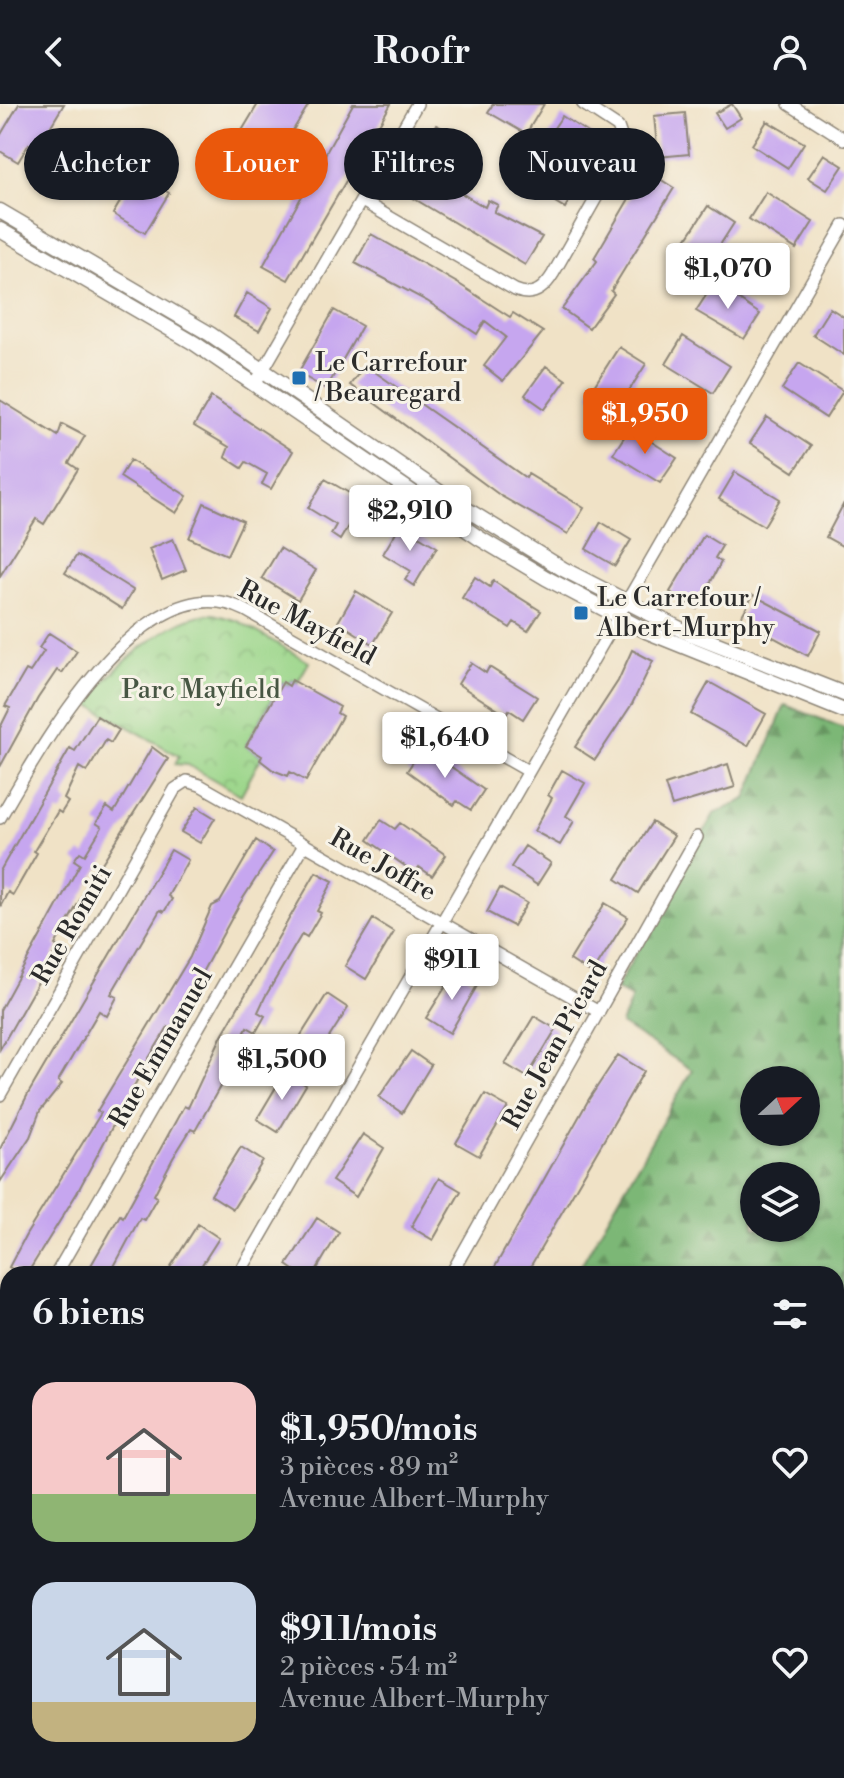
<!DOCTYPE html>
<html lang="fr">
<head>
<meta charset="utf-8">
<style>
  :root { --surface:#171b24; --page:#20242c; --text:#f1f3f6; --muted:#9ea1a6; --accent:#ea580c }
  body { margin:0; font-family:"Libre Bodoni",serif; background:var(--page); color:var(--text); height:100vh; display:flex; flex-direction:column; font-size:30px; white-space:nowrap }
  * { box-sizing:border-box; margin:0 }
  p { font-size:26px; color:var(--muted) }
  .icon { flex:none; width:44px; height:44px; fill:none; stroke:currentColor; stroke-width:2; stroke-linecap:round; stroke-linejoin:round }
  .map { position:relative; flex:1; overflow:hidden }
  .side { position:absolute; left:0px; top:1162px; width:844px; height:512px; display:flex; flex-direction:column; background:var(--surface); border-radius:24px 24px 0 0; box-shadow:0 2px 6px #0004 }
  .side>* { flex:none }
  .banner { position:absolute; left:24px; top:24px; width:796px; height:72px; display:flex; gap:16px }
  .needle { width:52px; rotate:68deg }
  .tools { position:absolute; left:740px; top:962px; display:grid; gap:16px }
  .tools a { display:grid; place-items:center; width:80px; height:80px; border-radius:50%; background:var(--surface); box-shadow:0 2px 6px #0004; font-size:40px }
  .price { position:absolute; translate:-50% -68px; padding:0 18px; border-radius:8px; background:#fff; color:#222; font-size:26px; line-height:52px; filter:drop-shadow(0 2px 4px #0008) }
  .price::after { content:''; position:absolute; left:50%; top:48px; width:24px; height:18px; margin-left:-12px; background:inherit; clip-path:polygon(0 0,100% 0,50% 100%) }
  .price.on { background:var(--accent); color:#fff }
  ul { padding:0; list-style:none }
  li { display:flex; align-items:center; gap:24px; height:200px; padding:0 32px }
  li span { display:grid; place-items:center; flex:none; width:224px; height:160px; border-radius:24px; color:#555 }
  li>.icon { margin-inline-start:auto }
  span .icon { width:96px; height:96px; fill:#fffc; stroke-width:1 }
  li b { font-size:34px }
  h2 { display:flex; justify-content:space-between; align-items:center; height:96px; padding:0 32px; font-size:34px }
  .tag { padding:0 28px; border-radius:36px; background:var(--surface); box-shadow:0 2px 6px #0004; font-size:28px; line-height:72px }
  .tag.on { background:var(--accent); color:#fff }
  header { display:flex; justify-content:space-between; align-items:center; height:104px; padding:0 32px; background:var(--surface); font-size:36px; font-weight:600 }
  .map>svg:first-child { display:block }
  .forest { fill:url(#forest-firs); stroke:#547150; stroke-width:2; fill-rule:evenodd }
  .wetland { fill:url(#wetland-marsh); stroke:#63805a; stroke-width:2 }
  .park { fill:url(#park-crowns); stroke:#63805a; stroke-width:2 }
  .building { fill:#c6a6ef }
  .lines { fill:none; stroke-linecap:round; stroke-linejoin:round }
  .minor-casing { stroke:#8e8678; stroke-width:14 }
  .tertiary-casing { stroke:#8e8678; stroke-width:17 }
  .minor { stroke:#fff; stroke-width:11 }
  .tertiary { stroke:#fff; stroke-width:14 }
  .poi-dot { fill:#1f6fb2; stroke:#f7f3e8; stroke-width:3 }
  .labels { text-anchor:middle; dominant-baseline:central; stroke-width:6; stroke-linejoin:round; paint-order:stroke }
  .poi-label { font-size:26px; fill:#2b2b2b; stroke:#f7f3e8; text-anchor:start }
  .street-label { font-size:26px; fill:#2b2b2b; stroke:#f7f3e8 }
  .park-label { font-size:26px; fill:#475643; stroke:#f7f3e8 }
</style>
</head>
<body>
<header><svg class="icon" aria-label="back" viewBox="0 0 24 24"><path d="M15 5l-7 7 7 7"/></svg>Roofr<svg class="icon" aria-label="person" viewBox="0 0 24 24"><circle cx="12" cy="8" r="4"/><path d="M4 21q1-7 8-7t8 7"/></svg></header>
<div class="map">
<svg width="844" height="1674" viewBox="0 0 844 1674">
  <defs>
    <pattern id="forest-firs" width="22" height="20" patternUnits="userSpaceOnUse" patternTransform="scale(2)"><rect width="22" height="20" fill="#7cb776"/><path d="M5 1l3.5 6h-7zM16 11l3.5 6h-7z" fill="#669561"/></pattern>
    <pattern id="wetland-marsh" width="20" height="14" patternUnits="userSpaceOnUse" patternTransform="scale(2)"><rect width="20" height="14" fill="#9bd68a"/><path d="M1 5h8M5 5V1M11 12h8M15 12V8" fill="none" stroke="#86b877"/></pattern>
    <pattern id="park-crowns" width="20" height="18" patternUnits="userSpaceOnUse" patternTransform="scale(2)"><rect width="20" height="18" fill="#9bd68a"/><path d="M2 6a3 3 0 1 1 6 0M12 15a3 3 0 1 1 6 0" fill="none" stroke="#86b877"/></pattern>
  </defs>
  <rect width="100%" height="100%" fill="#f7f3e8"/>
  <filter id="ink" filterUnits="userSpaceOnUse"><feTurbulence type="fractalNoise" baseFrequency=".0125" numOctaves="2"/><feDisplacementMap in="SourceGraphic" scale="16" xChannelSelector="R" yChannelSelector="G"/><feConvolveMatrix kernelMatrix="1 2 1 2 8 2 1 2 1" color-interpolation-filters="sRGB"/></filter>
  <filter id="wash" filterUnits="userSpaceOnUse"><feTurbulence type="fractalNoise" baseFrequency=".006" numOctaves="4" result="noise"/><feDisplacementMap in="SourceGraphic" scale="32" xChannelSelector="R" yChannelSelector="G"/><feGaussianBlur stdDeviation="1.8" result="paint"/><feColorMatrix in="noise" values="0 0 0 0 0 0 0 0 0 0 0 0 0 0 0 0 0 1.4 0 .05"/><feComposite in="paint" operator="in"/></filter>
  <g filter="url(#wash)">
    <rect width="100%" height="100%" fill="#f0e2c6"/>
    <path class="forest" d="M785,601L844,624V1367L836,1381V1170H576L692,966L621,920L632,894L616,885L714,710L746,695ZM754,976H806V1028H754ZM754,1072H806V1124H754Z
      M836,1455L844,1460V1576L839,1585L844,1588V1643L836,1657Z
      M170,1666H606L620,1674H165Z
      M750,1666H831L826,1674H742Z"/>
    <path class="wetland" d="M606,1666H750L742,1674H620Z"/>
    <path class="park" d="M213,510L238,517L309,558L297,579L292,576L289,582L282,578L246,642L262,652L241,691L188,661L175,660L179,652L85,598C112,568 170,509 213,510Z"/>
    <g id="blocks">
      <path class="building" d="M19,0H64L37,45L29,40L18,58L0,47V32Z
        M258,0H309L268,67L231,45Z
        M353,0H391L288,176L263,162Z
        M493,0H544L526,30L488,8Z
        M732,0L741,14L725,24L715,9Z
        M685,9L689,50L658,53L654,12Z
        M562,12L598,35L581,62L544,39Z
        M767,17L804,39L788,64L752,41Z
        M436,21L466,35L455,56L426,41Z
        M824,50L843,62L827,86L808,74Z
        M413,61L485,103L488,96L498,101L494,108L542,133L525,161L398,85Z
        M646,66L674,84L611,187L614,190L589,224L562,205L597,157L594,154Z
        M548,68L576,84L565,104L537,87Z
        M137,69L169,89L145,129L113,110Z
        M766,88L813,118L796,145L749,115Z
        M708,102L734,119L704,166L678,148Z
        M371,130L459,180L510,213L513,209L543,228L503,277L484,262L506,233L485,217L477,230L427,197L355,159Z
        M714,179L760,210L744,235L696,207Z
        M247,189L272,204L259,227L234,213Z
        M830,204L844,213V251L813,231Z
        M334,206L362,222L326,285L298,269Z
        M683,232L730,262L713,289L666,260Z
        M619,243L646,260L616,307L589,290Z
        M799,259L843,287L826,314L782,285Z
        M365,261L526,374L528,370L584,404L568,430L501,392L350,281Z
        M546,262L566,276L545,305L525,291Z
        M211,293L293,347L271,385L262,380L267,370L246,358L242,364L225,353L229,343L194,322Z
        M0,296L58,332L62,320L85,332L69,359L78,365L44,420L36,415L0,472Z
        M767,313L811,342L794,368L750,339Z
        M630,324L677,354L660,379L613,350Z
        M130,356L187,392L176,409L120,373Z
        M735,368L780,395L764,422L719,395Z
        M325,375L363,397L340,436L331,430L336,421L308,404Z
        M204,399L243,417L227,451L189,434Z
        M844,399V443L826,433Z
        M601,418L631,436L615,462L586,445Z
        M400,421L437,443L414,482L405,476L411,467L383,450Z
        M704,431L722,442L715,454L721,458L697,505L670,488Z
        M173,435L186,466L162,476L149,445Z
        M280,444L316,466L298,496L262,474Z
        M77,451L133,486L122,505L65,469Z
        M475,473L490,483L493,477L541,507L528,527L514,518L510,524L462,494Z
        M356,487L392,509L373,540L338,518Z
        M753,491L821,527L808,552L740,515Z
        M49,529L77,547L62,569L57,566L38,594L0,663V624L10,604L5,602L26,566L30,568L44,547L39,544Z
        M632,546L653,557L632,600L595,656L575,643L618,577Z
        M471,559L486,569L489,563L537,593L523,615L509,606L506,611L458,580Z
        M292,576L340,603L337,609L342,612L306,677L290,668L288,672L273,666L260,656L262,652L246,642L283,578L289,582Z
        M709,578L766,610L748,642L691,610Z
        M97,612L119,626L111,639L106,636L87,668L79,663L64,695L68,698L61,709L58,707L34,747L37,749L13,791L8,788L0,803V767L70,644L75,647Z
        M152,643L168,655L90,778L55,841L58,843L0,945V906L80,760L74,756L80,748L85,751L102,723L96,719L107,703L114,708Z
        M423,643L484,686L471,706L457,697L454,701L407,667Z
        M728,660L735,683L672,702L665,681Z
        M562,666L585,679L566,712L574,717L560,741L534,727L552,694L548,691Z
        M197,703L215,714L200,739L181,728Z
        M381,716L395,725L400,719L446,751L432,772L419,763L415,769L368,736Z
        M652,718L674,732L638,789L616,775Z
        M256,736L273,748L240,799L171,925L168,923L149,954L77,1089L27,1170H21L9,1163L26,1131L101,1009L97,1007L190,853L212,802L220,798Z
        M525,742L551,759L537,781L511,763Z
        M171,746L188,756L168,792L172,795L164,808L160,806L111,890L117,893L107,912L99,907L58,977L62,980L40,1007L30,1033L0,1078V1045L28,990Z
        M316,768L333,777L317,807L321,809L307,833L302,830L265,893L258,908L265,912L256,928L247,923L223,971L226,972L195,1027L191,1025L173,1054L154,1091L157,1093L144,1116L140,1114L110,1170H86L120,1111L123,1113L184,1002L188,1004L222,931Z
        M500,784L527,799L513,822L487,808Z
        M605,799L628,813L592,870L570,856Z
        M373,815L394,828L366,875L345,862Z
        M456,866L478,880L450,929L426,914Z
        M327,890L348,904L319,949L298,936Z
        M534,912L556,925L527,973L505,960Z
        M411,947L431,961L402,1009L379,993Z
        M618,951L644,967L526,1170H491L589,995Z
        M285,968L306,981L278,1028L257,1015Z
        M485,990L508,1003L479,1052L456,1039Z
        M363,1030L384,1044L356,1093L332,1077Z
        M241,1043L263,1057L233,1105L211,1091Z
        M439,1074L461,1087L433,1136L411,1123Z
        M317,1114L339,1128L314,1170H300L287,1161Z
        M198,1120L219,1134L196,1170H166Z"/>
    </g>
  </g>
  <g filter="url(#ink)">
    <use href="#blocks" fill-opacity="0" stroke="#8e8678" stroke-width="2"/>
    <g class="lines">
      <g class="minor-casing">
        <path id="minor" d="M789,0L844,35
          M362,97L515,186C533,194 544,185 553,170L625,43L618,23L583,0
          M255,280L417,0
          M0,714C40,645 144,455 245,506L528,667
          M0,991L175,685L187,677L200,681L599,908
          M56,1170L304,741
          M239,1170L844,121
          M451,1170L697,733
          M0,1268L8,1254
          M0,1371L8,1376
          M50,1666L52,1674"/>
      </g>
      <g class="tertiary-casing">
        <path id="tertiary" d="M0,107L210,230L448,394L563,465L684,527L844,590
          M0,126L194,239L479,434L546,474L646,527L844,607"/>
      </g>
      <use href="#minor" class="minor"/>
      <use href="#tertiary" class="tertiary"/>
    </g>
  </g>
  <g class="poi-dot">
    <rect x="291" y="266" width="16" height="16" rx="4"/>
    <rect x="573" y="501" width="16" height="16" rx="4"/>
  </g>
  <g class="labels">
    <g class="poi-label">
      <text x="315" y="259">Le Carrefour<tspan x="315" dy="30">/ Beauregard</tspan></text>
      <text x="597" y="494">Le Carrefour /<tspan x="597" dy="30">Albert-Murphy</tspan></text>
    </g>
    <g class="street-label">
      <text transform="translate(307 519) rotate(28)">Rue Mayfield</text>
      <text transform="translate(383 761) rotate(30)">Rue Joffre</text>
      <text transform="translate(72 821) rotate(-60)">Rue Romiti</text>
      <text transform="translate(555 941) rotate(-61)">Rue Jean Picard</text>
      <text transform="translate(161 944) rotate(-60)">Rue Emmanuel</text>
    </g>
    <g class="park-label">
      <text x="201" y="586">Parc Mayfield</text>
    </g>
  </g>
</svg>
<div class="tools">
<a><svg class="needle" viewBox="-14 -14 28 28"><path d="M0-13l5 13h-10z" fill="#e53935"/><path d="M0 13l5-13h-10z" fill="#9ea1a6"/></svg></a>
<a><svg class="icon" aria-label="layers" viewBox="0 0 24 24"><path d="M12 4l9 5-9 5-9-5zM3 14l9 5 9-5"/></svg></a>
</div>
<b class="price" style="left:728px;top:207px">$1,070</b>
<b class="price on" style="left:645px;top:352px">$1,950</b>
<b class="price" style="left:410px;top:449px">$2,910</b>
<b class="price" style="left:445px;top:676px">$1,640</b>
<b class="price" style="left:452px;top:898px">$911</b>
<b class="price" style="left:282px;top:998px">$1,500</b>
<div class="banner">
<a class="tag">Acheter</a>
<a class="tag on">Louer</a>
<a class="tag">Filtres</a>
<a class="tag">Nouveau</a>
</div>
<section class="side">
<h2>6 biens<svg class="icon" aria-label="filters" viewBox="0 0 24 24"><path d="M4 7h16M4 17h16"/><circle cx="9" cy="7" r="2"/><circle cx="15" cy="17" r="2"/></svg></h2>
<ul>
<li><span style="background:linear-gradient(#f6c9c9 70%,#8fb573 0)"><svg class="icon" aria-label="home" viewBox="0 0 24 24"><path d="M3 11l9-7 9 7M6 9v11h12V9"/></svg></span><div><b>$1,950/mois</b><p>3 pièces · 89 m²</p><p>Avenue Albert-Murphy</p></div><svg class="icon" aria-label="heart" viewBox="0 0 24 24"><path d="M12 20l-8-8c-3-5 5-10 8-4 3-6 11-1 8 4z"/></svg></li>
<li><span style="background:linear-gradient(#c9d6e8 75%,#c2b280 0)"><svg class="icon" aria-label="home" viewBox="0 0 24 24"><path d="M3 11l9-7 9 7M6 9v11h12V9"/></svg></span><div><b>$911/mois</b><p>2 pièces · 54 m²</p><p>Avenue Albert-Murphy</p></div><svg class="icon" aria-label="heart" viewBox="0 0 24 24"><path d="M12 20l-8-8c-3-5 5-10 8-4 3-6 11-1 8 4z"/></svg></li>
</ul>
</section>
</div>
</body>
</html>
